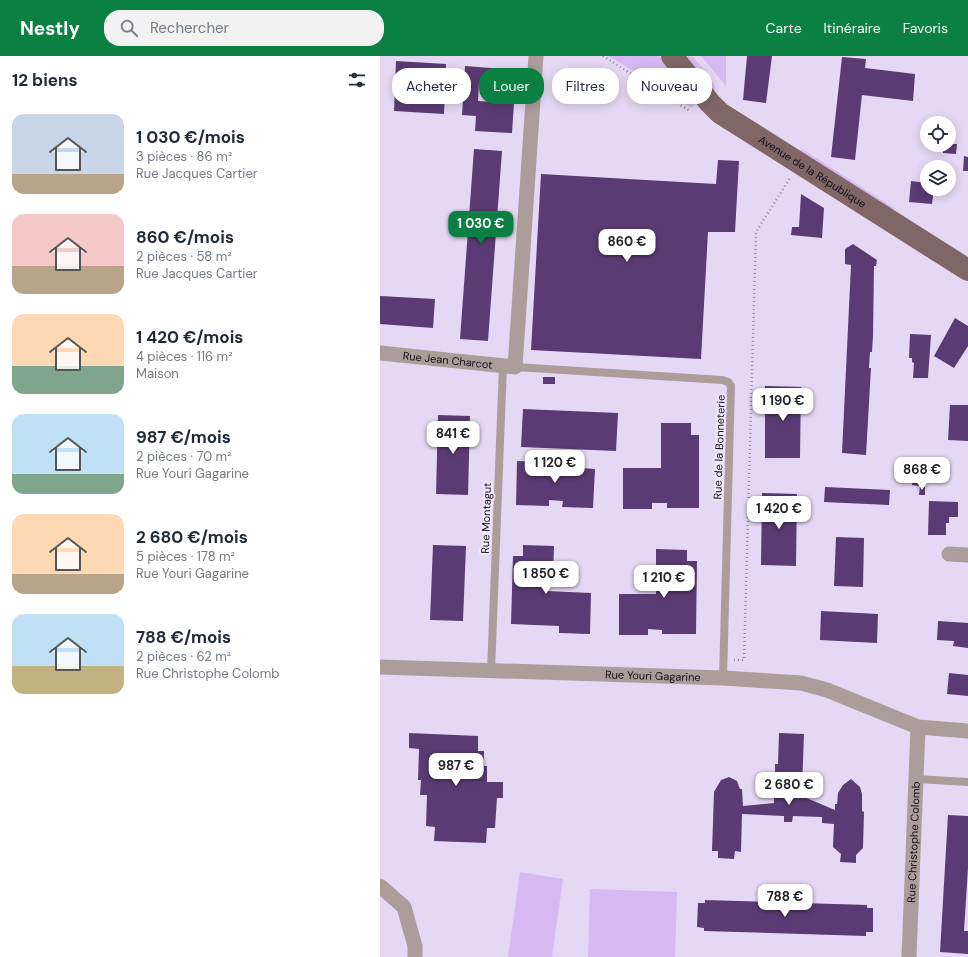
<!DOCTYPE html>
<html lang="fr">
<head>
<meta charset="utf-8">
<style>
  :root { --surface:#fff; --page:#f2f2f3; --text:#1f2937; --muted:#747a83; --accent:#0b8043 }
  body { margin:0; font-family:"DM Sans",sans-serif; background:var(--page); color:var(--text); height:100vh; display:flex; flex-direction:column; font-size:15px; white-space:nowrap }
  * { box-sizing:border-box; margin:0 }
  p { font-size:13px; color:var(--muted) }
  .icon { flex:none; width:22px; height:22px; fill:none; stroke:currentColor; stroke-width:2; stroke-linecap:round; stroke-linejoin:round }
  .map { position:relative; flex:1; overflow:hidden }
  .sheet { display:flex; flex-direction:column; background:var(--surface); width:380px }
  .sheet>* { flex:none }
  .guide { position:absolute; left:12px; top:12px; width:380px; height:36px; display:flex; gap:8px }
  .buttons { position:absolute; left:540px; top:60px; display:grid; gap:8px }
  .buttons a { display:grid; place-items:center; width:36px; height:36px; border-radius:50%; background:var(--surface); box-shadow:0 2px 10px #0003; font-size:20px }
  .price { position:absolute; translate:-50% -34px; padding:0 9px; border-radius:8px; background:#fff; color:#222; font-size:13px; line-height:26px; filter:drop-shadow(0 1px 2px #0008) }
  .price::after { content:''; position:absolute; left:50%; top:24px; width:12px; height:9px; margin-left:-6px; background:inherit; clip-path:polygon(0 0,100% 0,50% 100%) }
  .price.selected { background:var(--accent); color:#fff }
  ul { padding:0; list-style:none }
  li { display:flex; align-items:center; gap:12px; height:100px; padding:0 12px }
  li span { display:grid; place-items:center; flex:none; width:112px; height:80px; border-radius:12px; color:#555 }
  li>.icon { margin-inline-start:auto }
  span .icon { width:48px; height:48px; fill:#fffc; stroke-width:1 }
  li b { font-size:17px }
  h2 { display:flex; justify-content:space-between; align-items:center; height:48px; padding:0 12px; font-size:17px }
  .chip { padding:0 14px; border-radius:16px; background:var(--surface); box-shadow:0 2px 10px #0003; font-size:14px; line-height:36px }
  .chip.selected { background:var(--accent); color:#fff }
  header { display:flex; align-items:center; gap:24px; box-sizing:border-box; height:56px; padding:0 20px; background:var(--accent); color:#fff }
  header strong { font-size:19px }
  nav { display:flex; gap:22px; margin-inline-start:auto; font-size:14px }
  .search { width:280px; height:36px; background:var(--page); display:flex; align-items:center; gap:10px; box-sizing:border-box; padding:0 14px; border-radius:16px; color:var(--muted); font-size:15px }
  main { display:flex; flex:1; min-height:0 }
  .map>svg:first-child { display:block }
  .green { fill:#d6b9f2 }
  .building { fill:#5a3b74 }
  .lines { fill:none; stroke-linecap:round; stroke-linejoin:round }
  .path { stroke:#948a9f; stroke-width:2.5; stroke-dasharray:1 3; stroke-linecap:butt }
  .service { stroke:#ac9d9b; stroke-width:8 }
  .minor { stroke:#ac9d9b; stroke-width:15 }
  .primary { stroke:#806664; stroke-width:22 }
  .labels { text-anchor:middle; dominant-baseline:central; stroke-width:4; stroke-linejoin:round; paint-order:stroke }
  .street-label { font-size:11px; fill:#100b14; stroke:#f2e7fd }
</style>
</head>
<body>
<header>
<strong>Nestly</strong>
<div class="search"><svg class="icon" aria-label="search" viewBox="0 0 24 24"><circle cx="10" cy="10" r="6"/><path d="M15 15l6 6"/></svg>Rechercher</div>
<nav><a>Carte</a><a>Itinéraire</a><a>Favoris</a></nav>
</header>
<main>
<section class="sheet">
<h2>12 biens<svg class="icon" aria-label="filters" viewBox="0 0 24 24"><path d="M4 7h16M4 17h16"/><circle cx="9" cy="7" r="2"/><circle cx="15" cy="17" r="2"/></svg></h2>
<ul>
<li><span style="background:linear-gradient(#c9d6e8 75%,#b9a48a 0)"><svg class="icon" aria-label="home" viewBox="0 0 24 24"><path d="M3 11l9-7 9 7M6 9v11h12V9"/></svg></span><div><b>1 030 €/mois</b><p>3 pièces · 86 m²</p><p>Rue Jacques Cartier</p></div></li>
<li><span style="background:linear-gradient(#f6c9c9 65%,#b9a48a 0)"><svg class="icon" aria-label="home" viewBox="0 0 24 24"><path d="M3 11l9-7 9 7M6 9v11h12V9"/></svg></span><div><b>860 €/mois</b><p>2 pièces · 58 m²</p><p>Rue Jacques Cartier</p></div></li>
<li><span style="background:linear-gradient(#ffd9b3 65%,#7fa58c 0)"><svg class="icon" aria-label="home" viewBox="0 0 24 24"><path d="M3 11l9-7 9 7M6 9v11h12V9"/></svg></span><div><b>1 420 €/mois</b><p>4 pièces · 116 m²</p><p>Maison</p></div></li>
<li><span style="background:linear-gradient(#bfe0f5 75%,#7fa58c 0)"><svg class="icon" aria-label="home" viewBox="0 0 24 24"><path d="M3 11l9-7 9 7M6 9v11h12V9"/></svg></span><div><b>987 €/mois</b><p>2 pièces · 70 m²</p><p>Rue Youri Gagarine</p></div></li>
<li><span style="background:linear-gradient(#ffd9b3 75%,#b9a48a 0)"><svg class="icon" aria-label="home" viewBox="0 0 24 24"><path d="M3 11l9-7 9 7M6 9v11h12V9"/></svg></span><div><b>2 680 €/mois</b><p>5 pièces · 178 m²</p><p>Rue Youri Gagarine</p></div></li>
<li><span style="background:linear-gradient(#bfe0f5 65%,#c2b280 0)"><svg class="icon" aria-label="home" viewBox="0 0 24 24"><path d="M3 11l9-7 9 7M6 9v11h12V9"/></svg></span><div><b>788 €/mois</b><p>2 pièces · 62 m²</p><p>Rue Christophe Colomb</p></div></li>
</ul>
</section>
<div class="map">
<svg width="588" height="901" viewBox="0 0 588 901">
  <rect width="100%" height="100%" fill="#e6d8f4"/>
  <path class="green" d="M229,0H279L287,7L318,46L311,52Z
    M307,0L313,1C320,9 336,24 335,35L333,36Z
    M321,0H346V30Z
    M422,93L514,152L512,156L419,96Z
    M140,816L183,823L172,901H128Z
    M210,833L297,836L295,901H208Z"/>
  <path class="building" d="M367,0H392L386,47L363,44Z
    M462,1L486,3L485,12L535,18L533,45L482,39L475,104L451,101Z
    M16,5L66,8L64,58L14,55Z
    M85,10L136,14L135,28L99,26L98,45L134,47L132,77L95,75L96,60L82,59Z
    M569,88H577L576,98L563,97V89H569Z
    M94,93L122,95L108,285L80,283Z
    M584,100L588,101V115H583Z
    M338,104L359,105L355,176H328L321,303L151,294L161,118L336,128Z
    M531,125L547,127V133H554L552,148L529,146Z
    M421,138L444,152L442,182L411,179L412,171H419Z
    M473,188L497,204L496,210H494L493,280L492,296H490L489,312H491L486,399L462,397L471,209L465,208V193Z
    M0,240L55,243L53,272L0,268Z
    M575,262L588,270V290L574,312L554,300Z
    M530,278L551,279L548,322H533L534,307L532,306V302H529Z
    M163,321H175V328H163Z
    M385,330L421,331L420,402H385Z
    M570,349H588V385L568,384Z
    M143,353L238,357L236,395L141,391Z
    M58,359L90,360L88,439L56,438Z
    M281,367H311V379H319V452H287V447H272V453H243V412H281Z
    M137,405L201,407V412L215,413L213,452L182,451L183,445L169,444V450L136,449Z
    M533,417H541L540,430L532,429Z
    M540,430L545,431V439H539Z
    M445,431L510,434L509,449L444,446Z
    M382,437L417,438L416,510L381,509Z
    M549,445L578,446V461H569V467H566V479H548Z
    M456,481L484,482L483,531L454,530Z
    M53,489L86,490L83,565L50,564Z
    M143,489L174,490L173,521H168L167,535L211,537L210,578L179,577V570L131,568L133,500H143Z
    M276,493L307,494V505H317L316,578H282V574L268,573V579H239V538H276Z
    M441,555L498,558L497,587L440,584Z
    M558,565L588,567V592L573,590L574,585L557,584Z
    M569,617L588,619V640L567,638Z
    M29,677L98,680V695H104V710H107V726H123V742H117L115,772H107L106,787L54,785L55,771L46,770L47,739H40L41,724H38L39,693L29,692Z
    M399,677L424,678L422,733H424V741L455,754V748H457L458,737L463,729L471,723L480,731L482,738V755L484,756L483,792L476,799V807L460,806L461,798L453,791L454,768L442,767V761L413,760L412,766H404V760L362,758L361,796L355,795L354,803L338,802V795H332L334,736L341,724L349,721L357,725L360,733H362L363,750L394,747V732L397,733V720H395V708H398Z
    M568,759L588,760V812L584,875H588V898L560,896Z
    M325,844L487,849V852H493V876H486V880L324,875V872L317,871L318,847H325Z"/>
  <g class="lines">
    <path class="path" d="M223,0L310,55
      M354,604H364L376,176L410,122"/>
    <path class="service" d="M135,311L342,324L348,326L351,330L343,622
      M111,615L123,310
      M536,723L588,726"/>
    <g class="minor">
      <path id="s1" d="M0,297L135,311L156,0"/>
      <path d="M569,498L588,499"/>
      <path id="s2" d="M0,611L343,622L421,627L447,634L538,671L588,675"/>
      <path d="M0,830L24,851L35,890V901"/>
      <path id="s3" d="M529,901L538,671"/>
    </g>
    <path class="primary" id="s4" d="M292,0L330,47L340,57L588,214"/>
  </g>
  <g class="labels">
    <g class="street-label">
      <text stroke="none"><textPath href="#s4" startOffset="184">Avenue de la République</textPath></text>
      <text stroke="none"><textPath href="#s1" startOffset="68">Rue Jean Charcot</textPath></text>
      <text transform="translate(339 391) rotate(-88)">Rue de la Bonneterie</text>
      <text transform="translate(106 462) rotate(-88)">Rue Montagut</text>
      <text stroke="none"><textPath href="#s2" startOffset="273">Rue Youri Gagarine</textPath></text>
      <text stroke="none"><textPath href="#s3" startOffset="115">Rue Christophe Colomb</textPath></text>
    </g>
  </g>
</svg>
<div class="buttons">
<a><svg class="icon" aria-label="locate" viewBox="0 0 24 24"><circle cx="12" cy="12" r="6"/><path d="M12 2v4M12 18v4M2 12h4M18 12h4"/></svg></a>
<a><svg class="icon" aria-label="layers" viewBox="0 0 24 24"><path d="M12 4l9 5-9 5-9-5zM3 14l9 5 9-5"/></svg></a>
</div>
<b class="price selected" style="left:101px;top:189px">1 030 €</b>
<b class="price" style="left:247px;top:207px">860 €</b>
<b class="price" style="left:403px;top:366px">1 190 €</b>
<b class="price" style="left:73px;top:399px">841 €</b>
<b class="price" style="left:175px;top:428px">1 120 €</b>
<b class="price" style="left:542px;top:435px">868 €</b>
<b class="price" style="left:399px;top:474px">1 420 €</b>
<b class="price" style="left:166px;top:539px">1 850 €</b>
<b class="price" style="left:284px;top:543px">1 210 €</b>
<b class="price" style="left:76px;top:731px">987 €</b>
<b class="price" style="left:409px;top:750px">2 680 €</b>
<b class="price" style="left:405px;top:862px">788 €</b>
<div class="guide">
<a class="chip">Acheter</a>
<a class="chip selected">Louer</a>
<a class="chip">Filtres</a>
<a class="chip">Nouveau</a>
</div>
</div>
</main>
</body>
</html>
